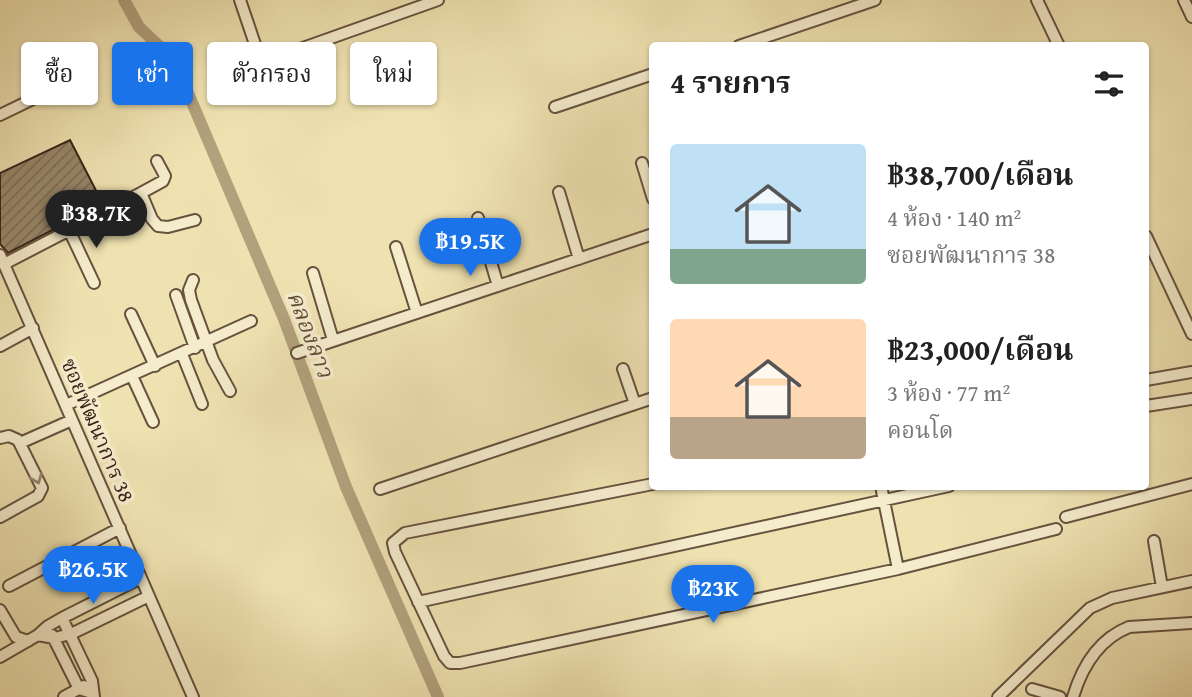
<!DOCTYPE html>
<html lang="th">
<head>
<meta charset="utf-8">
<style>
  :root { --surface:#fff; --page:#f2f2f2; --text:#222; --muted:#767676; --accent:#1a73e8 }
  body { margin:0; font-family:"Gentium Book Plus","Noto Serif Thai",serif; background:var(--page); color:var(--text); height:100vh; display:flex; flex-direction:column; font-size:26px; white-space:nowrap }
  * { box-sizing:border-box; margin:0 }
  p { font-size:23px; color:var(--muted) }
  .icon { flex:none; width:38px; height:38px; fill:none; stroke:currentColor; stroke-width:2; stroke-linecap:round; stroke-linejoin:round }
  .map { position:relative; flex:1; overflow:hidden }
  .side { position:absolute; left:649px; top:42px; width:500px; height:448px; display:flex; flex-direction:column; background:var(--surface); border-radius:7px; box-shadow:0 2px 5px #0004 }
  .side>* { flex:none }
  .hud { position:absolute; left:21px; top:42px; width:523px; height:63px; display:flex; gap:14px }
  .price { position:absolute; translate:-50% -60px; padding:0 16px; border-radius:24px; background:var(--accent); color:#fff; font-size:23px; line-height:46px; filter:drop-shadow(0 2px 4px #0008) }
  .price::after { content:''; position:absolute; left:50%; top:42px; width:21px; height:16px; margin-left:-10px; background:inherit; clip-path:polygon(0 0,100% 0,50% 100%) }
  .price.on { background:#222; color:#fff }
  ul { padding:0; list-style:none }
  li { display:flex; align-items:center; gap:21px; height:175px; padding:0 21px }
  li span { display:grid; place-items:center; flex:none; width:196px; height:140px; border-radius:7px; color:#555 }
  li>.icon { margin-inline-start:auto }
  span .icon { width:84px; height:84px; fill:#fffc; stroke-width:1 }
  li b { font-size:30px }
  h2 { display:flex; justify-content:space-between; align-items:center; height:84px; padding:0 21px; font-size:30px }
  .chip { padding:0 24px; border-radius:7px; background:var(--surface); box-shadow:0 2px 5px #0004; font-size:24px; line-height:63px }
  .chip.on { background:var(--accent); color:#fff }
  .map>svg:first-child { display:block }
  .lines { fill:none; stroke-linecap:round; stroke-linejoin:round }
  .canal { stroke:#b1a17d; stroke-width:12 }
  .building { fill:url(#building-hatch); stroke:#382219; stroke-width:2 }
  .minor-casing { stroke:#66523f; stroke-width:14 }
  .minor { stroke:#f5eccc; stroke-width:10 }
  .oneway { stroke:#968772 }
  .labels { text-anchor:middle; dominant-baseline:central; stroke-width:7; stroke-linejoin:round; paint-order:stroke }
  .street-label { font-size:21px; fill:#382219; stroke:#f5eccc }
  .water-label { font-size:23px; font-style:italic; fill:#624e3c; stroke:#f5eccc }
</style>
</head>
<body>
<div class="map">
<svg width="1192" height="697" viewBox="0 0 1192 697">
  <defs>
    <pattern id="building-hatch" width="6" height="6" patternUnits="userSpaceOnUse" patternTransform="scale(1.75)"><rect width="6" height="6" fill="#978668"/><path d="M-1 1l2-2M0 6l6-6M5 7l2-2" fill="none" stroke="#7c6d55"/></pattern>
  </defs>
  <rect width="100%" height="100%" fill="#efe2b1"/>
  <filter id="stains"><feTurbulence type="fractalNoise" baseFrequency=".00286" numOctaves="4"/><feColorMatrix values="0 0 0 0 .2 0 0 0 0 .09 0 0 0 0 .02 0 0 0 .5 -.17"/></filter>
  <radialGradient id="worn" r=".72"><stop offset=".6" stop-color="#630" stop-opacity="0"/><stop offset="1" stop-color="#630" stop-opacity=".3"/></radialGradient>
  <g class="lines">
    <path class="canal" d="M124,0L139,27L174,60L284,319L346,487L438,697"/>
  </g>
  <path class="building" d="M70,140L103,204L8,253L0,244V173Z"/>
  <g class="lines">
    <g class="minor-casing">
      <path id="minor" d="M240,0L259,56L266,61L438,0
        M1037,0L1059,46
        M1184,0L1192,17
        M739,46L875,0
        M555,107L653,74
        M0,115L68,82
        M642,163L653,199
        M559,192L579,259
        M141,193L163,181L165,176L157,161
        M478,218L498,286
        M70,232L94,283
        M1146,236L1192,334
        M396,247L417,313
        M0,255L193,697
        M4,264L141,193L152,219L158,226L168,227L195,220
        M313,273L333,340
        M193,280L189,290L191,300L213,360L230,391
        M176,295L195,348
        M131,314L155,366
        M0,346L33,328
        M297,353L653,234
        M182,354L202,404
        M623,369L635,404
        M132,376L153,422
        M1146,380L1192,372
        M66,405L251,321
        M1146,406L1192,399
        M0,438L9,436L18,440L42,488L38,496L0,517
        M20,443L72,420
        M653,484L405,533L393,543L395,552L444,656L450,663H460L898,569L1056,529
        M881,486L898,569
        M380,489L653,398
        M1066,517L1192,484
        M1154,541L1162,587
        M9,586L120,528
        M418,602L949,486
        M0,610L16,637L28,641
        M62,618L92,681L94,697
        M38,635L54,638L71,634L149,596
        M52,635L79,689L92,693
        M0,657L38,635L48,626L62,618L141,578
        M1032,689L1060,697
        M64,697L84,686
        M998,697L1090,608L1112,598L1192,581
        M1073,697C1082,667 1099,639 1129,627L1192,623"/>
    </g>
    <use href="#minor" class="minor"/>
  </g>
  <defs><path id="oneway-chevron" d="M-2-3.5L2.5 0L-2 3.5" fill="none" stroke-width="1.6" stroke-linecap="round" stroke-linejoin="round" transform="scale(1.75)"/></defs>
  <use class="oneway" href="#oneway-chevron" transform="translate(37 479) rotate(68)"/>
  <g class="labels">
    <g class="street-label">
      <text transform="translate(98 430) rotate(67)">ซอยพัฒนาการ 38</text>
    </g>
    <g class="water-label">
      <text transform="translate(311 334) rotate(69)">คลองลาว</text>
    </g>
  </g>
  <rect width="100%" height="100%" filter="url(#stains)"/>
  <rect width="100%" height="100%" fill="url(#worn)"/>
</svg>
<b class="price on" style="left:96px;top:250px">฿38.7K</b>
<b class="price" style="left:470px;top:278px">฿19.5K</b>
<b class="price" style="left:93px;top:606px">฿26.5K</b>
<b class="price" style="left:713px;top:625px">฿23K</b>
<div class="hud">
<a class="chip">ซื้อ</a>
<a class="chip on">เช่า</a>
<a class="chip">ตัวกรอง</a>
<a class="chip">ใหม่</a>
</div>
<section class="side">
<h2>4 รายการ<svg class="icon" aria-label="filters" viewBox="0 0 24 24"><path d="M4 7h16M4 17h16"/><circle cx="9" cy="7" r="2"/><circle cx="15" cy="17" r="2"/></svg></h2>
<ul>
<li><span style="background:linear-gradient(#bfe0f5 75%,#7fa58c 0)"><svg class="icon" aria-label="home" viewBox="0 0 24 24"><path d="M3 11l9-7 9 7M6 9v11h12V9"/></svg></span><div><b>฿38,700/เดือน</b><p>4 ห้อง · 140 m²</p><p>ซอยพัฒนาการ 38</p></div></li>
<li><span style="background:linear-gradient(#ffd9b3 70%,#b9a48a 0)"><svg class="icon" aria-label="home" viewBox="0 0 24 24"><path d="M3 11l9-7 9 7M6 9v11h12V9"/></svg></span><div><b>฿23,000/เดือน</b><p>3 ห้อง · 77 m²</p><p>คอนโด</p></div></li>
</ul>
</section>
</div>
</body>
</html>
